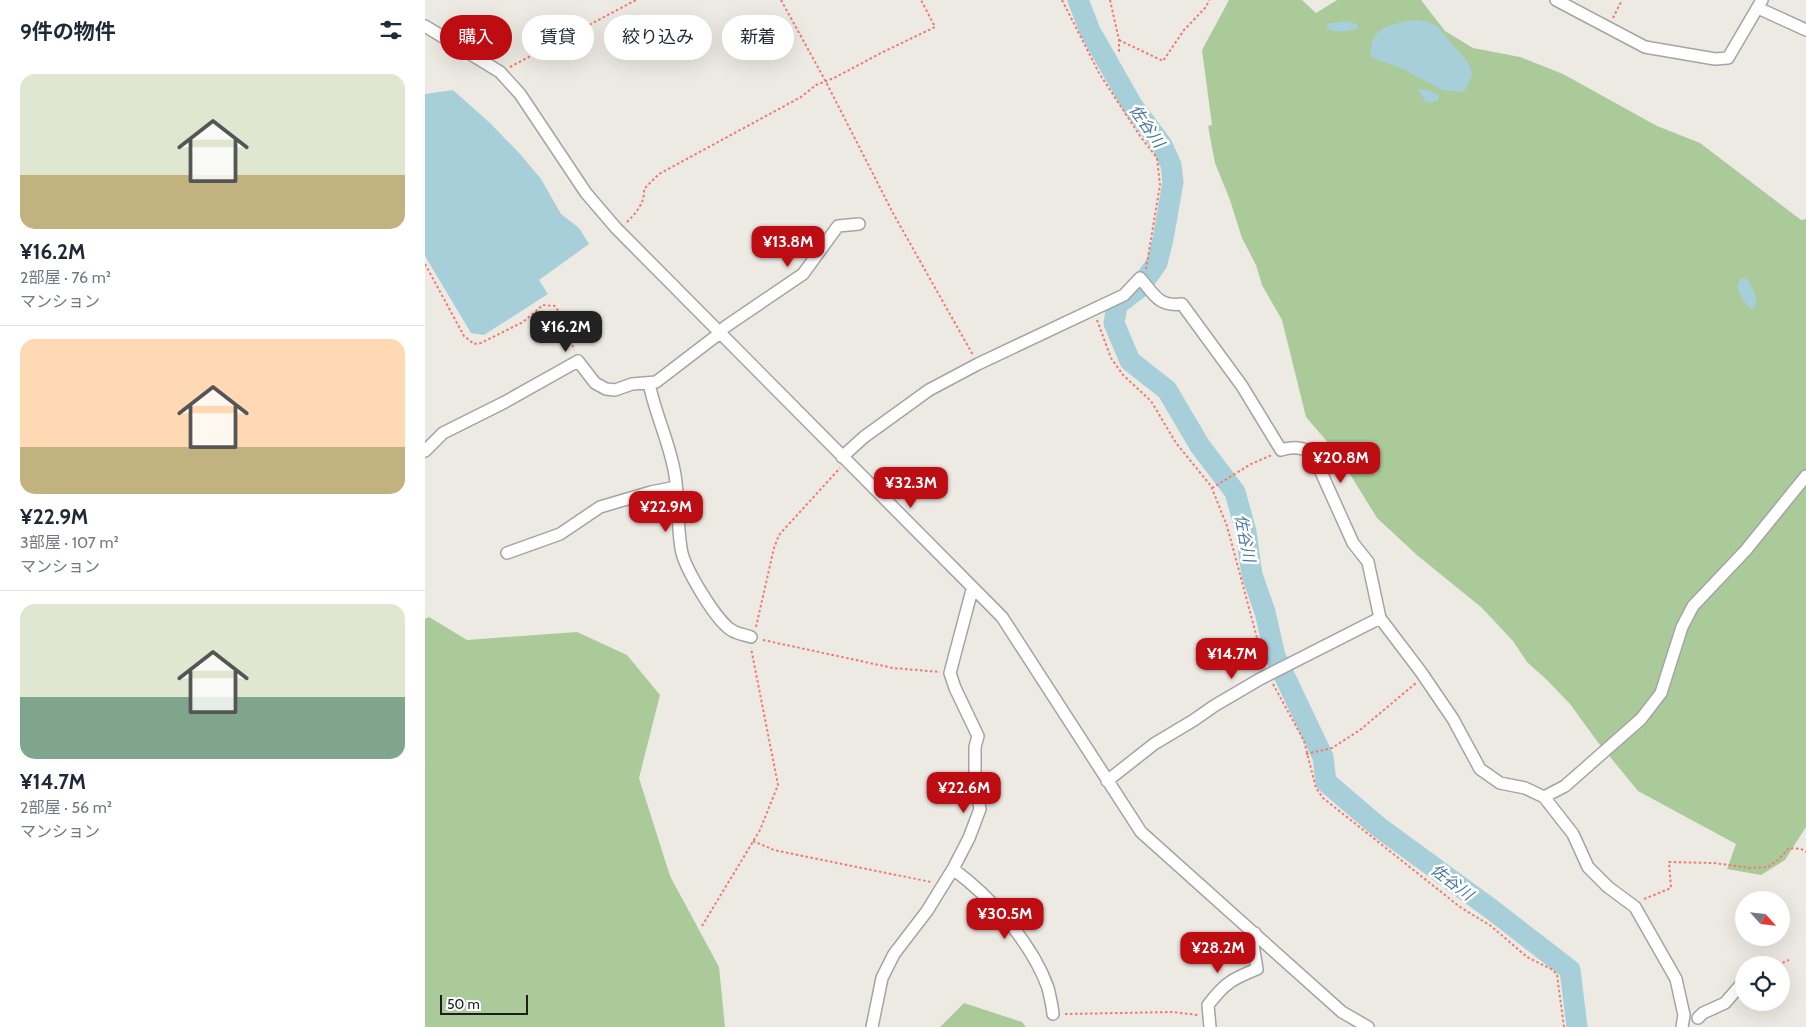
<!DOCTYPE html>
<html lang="ja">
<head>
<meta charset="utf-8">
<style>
  :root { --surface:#fff; --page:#f6f6f7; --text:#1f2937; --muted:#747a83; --line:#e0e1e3; --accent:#bd0c12 }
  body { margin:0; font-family:Cabin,"Noto Sans JP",sans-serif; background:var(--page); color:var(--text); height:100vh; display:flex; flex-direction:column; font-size:19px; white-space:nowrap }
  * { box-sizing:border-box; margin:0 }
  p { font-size:16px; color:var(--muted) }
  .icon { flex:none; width:28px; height:28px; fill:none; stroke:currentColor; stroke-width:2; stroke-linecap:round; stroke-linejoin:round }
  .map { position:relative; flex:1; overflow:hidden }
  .sheet { display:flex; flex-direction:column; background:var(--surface); width:425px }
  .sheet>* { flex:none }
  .banner { position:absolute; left:15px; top:15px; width:475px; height:45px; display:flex; gap:10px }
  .needle { width:32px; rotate:117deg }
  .tools { position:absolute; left:1310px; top:891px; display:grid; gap:10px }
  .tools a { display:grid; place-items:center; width:55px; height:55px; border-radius:50%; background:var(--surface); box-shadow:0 5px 20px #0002; font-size:25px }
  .scale { position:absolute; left:15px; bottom:12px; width:88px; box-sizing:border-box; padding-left:5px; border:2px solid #1d1d1d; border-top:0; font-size:14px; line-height:18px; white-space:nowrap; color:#1d1d1d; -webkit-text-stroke:4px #fff; paint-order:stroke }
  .price { position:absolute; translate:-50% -42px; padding:0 11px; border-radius:10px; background:var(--accent); color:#fff; font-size:16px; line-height:32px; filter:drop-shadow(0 1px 2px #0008) }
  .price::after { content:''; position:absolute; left:50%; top:30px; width:15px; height:11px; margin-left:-8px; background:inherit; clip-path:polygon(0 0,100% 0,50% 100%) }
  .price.selected { background:#222; color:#fff }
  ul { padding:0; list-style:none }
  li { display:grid; align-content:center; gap:10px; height:265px; padding:0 20px }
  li+li { border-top:1px solid var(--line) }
  li span { display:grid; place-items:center; height:155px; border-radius:15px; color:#555 }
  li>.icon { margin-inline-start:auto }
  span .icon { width:90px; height:90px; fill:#fffc; stroke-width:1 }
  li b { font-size:21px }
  h2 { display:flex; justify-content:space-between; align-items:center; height:60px; padding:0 20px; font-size:21px }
  .chip { padding:0 18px; border-radius:22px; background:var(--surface); box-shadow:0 5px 20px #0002; font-size:18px; line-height:45px }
  .chip.selected { background:var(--accent); color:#fff }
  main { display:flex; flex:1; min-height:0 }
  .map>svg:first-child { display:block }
  .forest { fill:#aaca9a }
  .water { fill:#a6cfd9 }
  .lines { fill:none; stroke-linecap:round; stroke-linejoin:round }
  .river { stroke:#a6cfd9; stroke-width:21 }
  .minor-casing { stroke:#a4a4a4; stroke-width:14 }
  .path { stroke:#f17970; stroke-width:2; stroke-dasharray:2.5 2.5; stroke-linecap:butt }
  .minor { stroke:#fff; stroke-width:11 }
  .labels { text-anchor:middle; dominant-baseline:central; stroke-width:5; stroke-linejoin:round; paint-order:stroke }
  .water-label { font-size:16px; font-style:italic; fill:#4c799f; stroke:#fff }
</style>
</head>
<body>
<main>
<section class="sheet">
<h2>9件の物件<svg class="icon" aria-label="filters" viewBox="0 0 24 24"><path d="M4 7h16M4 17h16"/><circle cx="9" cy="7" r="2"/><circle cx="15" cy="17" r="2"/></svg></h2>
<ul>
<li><span style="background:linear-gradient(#dfe7d0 65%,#c2b280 0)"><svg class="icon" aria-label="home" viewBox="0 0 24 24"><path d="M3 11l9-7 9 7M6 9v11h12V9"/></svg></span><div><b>¥16.2M</b><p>2部屋 · 76 m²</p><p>マンション</p></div></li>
<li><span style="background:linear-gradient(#ffd9b3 70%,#c2b280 0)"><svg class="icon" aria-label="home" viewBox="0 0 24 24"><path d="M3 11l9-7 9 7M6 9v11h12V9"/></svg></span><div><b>¥22.9M</b><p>3部屋 · 107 m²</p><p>マンション</p></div></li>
<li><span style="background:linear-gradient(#dfe7d0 60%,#7fa58c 0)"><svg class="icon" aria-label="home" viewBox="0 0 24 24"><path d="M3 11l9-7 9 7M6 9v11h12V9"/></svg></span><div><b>¥14.7M</b><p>2部屋 · 56 m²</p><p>マンション</p></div></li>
</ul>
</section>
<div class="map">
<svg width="1381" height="1027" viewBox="0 0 1381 1027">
  <rect width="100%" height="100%" fill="#edeae3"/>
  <path class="forest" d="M804,0H877L891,13L912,0H996L1020,31L1048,48L1095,57L1138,74L1232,126L1275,143L1376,220L1381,219V827L1360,860L1336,875L1302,869L1311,844L1213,791L1172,741L1145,704L1122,680L1102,662L1088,641L1056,607L993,556L952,518L912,453L881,417L857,320L837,285L831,265L817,238L805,200L790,163L783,126L787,125L777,50Z
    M4,617L42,640L152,632L202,655L235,695L214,778L245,876L294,967L300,1027H0V619Z
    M539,1003L597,1022L601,1027H515Z"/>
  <path class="water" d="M991,20L1004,22L1013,27L1044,64L1047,74L1042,88L1037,92L1017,90L976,68L950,59L945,55C946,50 946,43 948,39C956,24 977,22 991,20Z
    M921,21L933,25V28C925,32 908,34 901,27L903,24Z
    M996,89L1007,91L1014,96L1013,100L1006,103L1001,102L993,90Z
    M28,90L65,123L96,155L116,179L136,214L154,228L164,244L114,280L123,294L59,335L46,333L0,256V94Z
    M1319,277C1328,285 1331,293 1331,305L1328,309L1324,308L1316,297L1312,287L1316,278Z"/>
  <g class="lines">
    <path class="river" d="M653,0L665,31L707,105L737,145L746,165L748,182L738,239L732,263L714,288L692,305L689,323L705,361L742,390L775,446L810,492L821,532L827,575L840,612L850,656L898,757L901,782L955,828L1066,909L1145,970L1152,1027"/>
    <g class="minor-casing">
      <path id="minor" d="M1131,0L1220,47L1290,59L1303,58L1337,0
        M1333,8L1381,30
        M0,26L75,72L95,94L161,193L191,228L577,617L716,832L917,1012L943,1027
        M224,383C230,414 245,443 250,475C254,499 252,524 256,548C258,566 292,623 308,631C313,634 321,635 326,637
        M0,451L18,433L80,402L153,361L170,383L181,389L190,390L207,384L231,382L295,333L300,327L378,274L413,226L434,224
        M417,457L439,437L504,390L553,364L699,295L715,278C729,294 733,307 757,304L817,386L856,450C867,446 876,447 887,452L928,543L943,562L955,618L996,672L1028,719L1055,769L1075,783L1100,788L1119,797L1148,834L1163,867L1183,887L1210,907L1251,979L1259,1015L1257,1027
        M82,553L135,534L175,507L226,492L251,487
        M682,781L729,744L769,720L789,706L835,679L955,618
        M1119,797L1140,786L1216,719L1236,693L1257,627L1268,606L1321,550L1381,476
        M528,869C566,897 607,943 623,988C625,996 627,1005 628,1014
        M1273,1018L1278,1013L1300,1003L1319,981
        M447,1027L457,978L469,954L502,911L528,869L544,838L555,809L550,783V747L553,736L530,688L525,673L547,590
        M785,1027L783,1005C800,983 807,979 832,969L827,939L830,933"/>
    </g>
    <path class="path" d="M356,0L401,82L469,215L548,355
      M637,0L674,73L715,136L732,158L735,185L721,269
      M685,0L694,40V53
      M1188,18L1197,0
      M694,40L738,61L759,30L781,7L784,0
      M85,67L211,0
      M202,222C211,213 220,203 219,189L234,174L376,97L391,85L409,78L458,52L510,27L496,0
      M0,264L39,336L49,344L56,343L98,322L118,305L130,306L139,319L149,350
      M672,320L686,358L698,375L726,401L751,443L786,486L802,526L839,664
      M787,488L826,464L847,455
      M331,627L349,548L354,535L415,468
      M338,640L468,668L515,672
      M848,684L879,741L891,788L898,798L1035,907L1066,926L1102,957L1128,970L1132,975L1139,1027
      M881,754L907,748L935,730L991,683
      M328,841L349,850L506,882
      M1219,899L1246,888L1244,862L1289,863L1326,868L1343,867L1353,860L1364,848L1376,849L1381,852
      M277,926L335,830L353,785L326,648
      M1353,965L1364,960
      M640,1014L747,1012L773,1015"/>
    <use href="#minor" class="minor"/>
  </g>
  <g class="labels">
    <g class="water-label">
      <text transform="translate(722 126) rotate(55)">佐谷川</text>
      <text transform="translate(820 538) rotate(79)">佐谷川</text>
      <text transform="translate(1027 882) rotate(37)">佐谷川</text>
    </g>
  </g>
</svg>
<div class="tools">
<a><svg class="needle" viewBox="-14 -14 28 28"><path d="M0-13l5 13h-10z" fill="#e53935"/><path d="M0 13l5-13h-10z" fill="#747a83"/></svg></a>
<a><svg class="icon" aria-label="locate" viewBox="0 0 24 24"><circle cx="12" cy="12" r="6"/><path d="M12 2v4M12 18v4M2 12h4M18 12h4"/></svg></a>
</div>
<div class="scale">50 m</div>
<b class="price" style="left:363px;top:268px">¥13.8M</b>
<b class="price selected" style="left:141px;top:353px">¥16.2M</b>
<b class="price" style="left:916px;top:484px">¥20.8M</b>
<b class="price" style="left:486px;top:509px">¥32.3M</b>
<b class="price" style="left:241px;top:533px">¥22.9M</b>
<b class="price" style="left:807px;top:680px">¥14.7M</b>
<b class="price" style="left:539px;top:814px">¥22.6M</b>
<b class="price" style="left:580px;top:940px">¥30.5M</b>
<b class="price" style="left:793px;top:974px">¥28.2M</b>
<div class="banner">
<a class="chip selected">購入</a>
<a class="chip">賃貸</a>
<a class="chip">絞り込み</a>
<a class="chip">新着</a>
</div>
</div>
</main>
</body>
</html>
